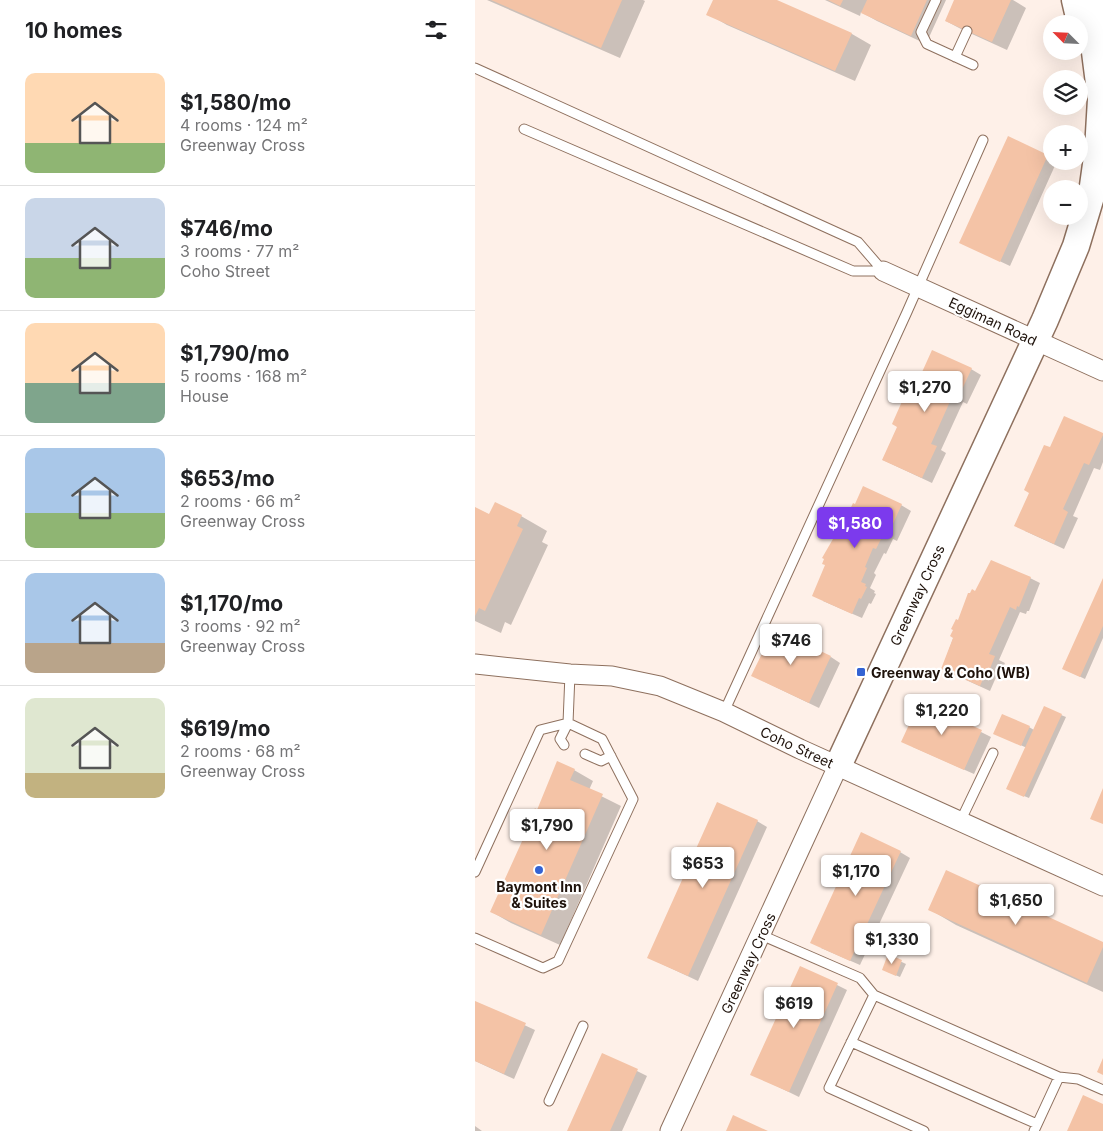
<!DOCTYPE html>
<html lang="en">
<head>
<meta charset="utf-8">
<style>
  :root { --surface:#fff; --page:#f2f2f2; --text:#202124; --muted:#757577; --line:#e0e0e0; --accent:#7c3aed }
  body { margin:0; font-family:Inter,sans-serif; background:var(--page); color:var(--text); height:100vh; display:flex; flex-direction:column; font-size:19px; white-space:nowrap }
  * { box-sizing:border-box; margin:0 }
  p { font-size:16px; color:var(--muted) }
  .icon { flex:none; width:28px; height:28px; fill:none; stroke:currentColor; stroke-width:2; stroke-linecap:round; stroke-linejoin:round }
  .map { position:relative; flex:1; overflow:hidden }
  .drawer { display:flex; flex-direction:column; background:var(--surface); width:475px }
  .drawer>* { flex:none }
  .needle { width:32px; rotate:294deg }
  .controls { position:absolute; left:568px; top:15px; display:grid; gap:10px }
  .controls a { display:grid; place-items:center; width:45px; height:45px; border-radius:50%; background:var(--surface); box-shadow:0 5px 20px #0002; font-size:25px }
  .price { position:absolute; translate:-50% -42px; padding:0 11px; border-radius:5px; background:#fff; color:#222; font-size:16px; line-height:32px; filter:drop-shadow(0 1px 2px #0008) }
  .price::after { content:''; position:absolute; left:50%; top:30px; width:15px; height:11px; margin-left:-8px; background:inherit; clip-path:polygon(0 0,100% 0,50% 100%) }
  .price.selected { background:var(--accent); color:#fff }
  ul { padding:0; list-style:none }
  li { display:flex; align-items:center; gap:15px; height:125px; padding:0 25px }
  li+li { border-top:1px solid var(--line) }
  li span { display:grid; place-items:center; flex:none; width:140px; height:100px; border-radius:10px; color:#555 }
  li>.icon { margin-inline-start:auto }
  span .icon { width:60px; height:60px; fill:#fffc; stroke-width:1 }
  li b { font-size:21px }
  h2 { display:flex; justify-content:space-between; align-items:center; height:60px; padding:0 25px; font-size:21px }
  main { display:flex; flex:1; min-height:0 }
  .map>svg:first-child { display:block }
  .shadow { fill:#0003 }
  .building { fill:#f4c3a6 }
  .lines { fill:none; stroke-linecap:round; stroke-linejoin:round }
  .lane-casing { stroke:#8e705e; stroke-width:11 }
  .street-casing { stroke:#8e705e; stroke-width:21 }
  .secondary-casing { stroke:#8e705e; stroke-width:29 }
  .lane { stroke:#fff; stroke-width:9 }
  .street { stroke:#fff; stroke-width:19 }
  .secondary { stroke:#fff; stroke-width:26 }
  .poi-dot { fill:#3463d3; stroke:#fff; stroke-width:2 }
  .labels { text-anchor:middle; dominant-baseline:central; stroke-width:4.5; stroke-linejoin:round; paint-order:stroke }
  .street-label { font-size:14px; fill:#1e120b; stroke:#fff }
  .poi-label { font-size:14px; font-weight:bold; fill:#1e120b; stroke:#fff; text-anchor:start }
</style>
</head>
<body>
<main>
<section class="drawer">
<h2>10 homes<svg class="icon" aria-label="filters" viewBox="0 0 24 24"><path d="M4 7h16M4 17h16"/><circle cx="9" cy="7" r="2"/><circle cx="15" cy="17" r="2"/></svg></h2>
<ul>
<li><span style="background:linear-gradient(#ffd9b3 70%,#8fb573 0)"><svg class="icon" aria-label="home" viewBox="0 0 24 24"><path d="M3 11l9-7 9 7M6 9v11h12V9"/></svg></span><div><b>$1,580/mo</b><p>4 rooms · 124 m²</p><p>Greenway Cross</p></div></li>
<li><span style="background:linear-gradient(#c9d6e8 60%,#8fb573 0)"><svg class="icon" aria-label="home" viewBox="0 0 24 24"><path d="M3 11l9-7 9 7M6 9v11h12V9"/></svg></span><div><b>$746/mo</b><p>3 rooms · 77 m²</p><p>Coho Street</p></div></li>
<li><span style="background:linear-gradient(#ffd9b3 60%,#7fa58c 0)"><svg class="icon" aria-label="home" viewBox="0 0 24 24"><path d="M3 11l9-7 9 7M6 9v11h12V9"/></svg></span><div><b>$1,790/mo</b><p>5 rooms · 168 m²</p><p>House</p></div></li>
<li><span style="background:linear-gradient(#a9c7e8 65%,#8fb573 0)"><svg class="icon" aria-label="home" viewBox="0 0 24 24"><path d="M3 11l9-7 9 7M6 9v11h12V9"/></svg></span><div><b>$653/mo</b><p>2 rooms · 66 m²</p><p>Greenway Cross</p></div></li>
<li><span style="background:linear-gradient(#a9c7e8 70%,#b9a48a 0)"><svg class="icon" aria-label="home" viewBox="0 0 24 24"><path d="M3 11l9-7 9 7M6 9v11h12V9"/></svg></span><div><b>$1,170/mo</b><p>3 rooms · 92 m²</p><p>Greenway Cross</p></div></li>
<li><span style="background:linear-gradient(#dfe7d0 75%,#c2b280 0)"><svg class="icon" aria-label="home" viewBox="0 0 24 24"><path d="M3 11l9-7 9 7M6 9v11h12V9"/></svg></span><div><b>$619/mo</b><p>2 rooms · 68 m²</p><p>Greenway Cross</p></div></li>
</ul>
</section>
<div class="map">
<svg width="628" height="1131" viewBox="0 0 628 1131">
  <rect width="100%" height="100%" fill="#fef0e8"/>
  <path class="shadow" d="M12,0H168L170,1L145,58Z
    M239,0H299L377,34L396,45L380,81L252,25L233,14Z
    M350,0H471L451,44L402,21L386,12L385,16Z
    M481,0H538L551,8L532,50L486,29L471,21Z
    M572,156L576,158V161H582L535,266L486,243Z
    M496,369L506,375L492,404L488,402L466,450L471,453L457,483L408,460L444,383Z
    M628,435V462L625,470L619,468L598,516L603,518L589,549L550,531L576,449Z
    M426,505L436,511L422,541L418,539L411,554L409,553L399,573L401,575L395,588L400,591L399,593L401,594L396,604L394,603L387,618L348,601Z
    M0,508L15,515L46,516L72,531L67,542L73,545L36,625L30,622L26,633L0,621Z
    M555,578L565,583L554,611H552L551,614L545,612L524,660L530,663L524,676L522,675L515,691L467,669L484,622L501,592Z
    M628,581V638L610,679L593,671Z
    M356,657L365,663L344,708L288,681Z
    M586,715L591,717L554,798L537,791L552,748L528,737L554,727L559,730Z
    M506,732L516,737L499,774L438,747Z
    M99,770L118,781L114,790L146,806L85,945L36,923L17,912L62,811Z
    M282,821L292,827L223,981L174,958Z
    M425,852L435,858L385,965L346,948Z
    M454,909L628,943V992L481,925Z
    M414,956L431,964L425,977L413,972Z
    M326,967L372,990L324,1097L277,1074Z
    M0,1002L60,1030L39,1079L0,1061Z
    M128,1054L172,1076L147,1131H93Z
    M0,1126L7,1131H0Z"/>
  <path class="building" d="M16,0H147L126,48Z
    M238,0H302L377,33L360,71L231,15Z
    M353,0H368L365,6Z
    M392,0H452L436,36L386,13Z
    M479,0H536L517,42L470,21Z
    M533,136L573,155L525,262L484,243Z
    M457,350L497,368L482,400L477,397L456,444L462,446L447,478L407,460L422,427L417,424L437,379L443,381Z
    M589,416L628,433V435L614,465L609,463L588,509L593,512L579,544L539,526L554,493L549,490L569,445L575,447Z
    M388,486L427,504L412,537L408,535L401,549L398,548L390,567L392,568L386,582L391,584L390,586L392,587L386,599L384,598L377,614L337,596L350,565L347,564L349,559L347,558L362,532L359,531L365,519L367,520L370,515L372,516L378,503L380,504Z
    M20,502L47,515L42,526L48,529L10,611L4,608L0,616V507L14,514Z
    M516,560L556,577L544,607L542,606L541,610L535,607L514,654L520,656L514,671L512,670L505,686L466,669L478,638L475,636L478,630L476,629L481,619L483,620L493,593H495L497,589L500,591Z
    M628,578V626L605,677L587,669Z
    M299,629L356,656L334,703L276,676Z
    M444,703L507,730L489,770L426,742Z
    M569,706L587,714L549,797L531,789Z
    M527,714L555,726L546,746L518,734Z
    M82,761L100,769L95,780L128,794L66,935L15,912L53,828H51L60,808L62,810Z
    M628,788V824L615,819Z
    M242,802L283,820L213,976L172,958Z
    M386,832L426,851L375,961L335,943Z
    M471,870L628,942V947L612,983L453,910Z
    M413,954L427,960L421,976L407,970Z
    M325,966L363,983L314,1092L275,1075Z
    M0,1001L51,1023L29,1074L0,1061Z
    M127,1053L163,1069L135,1131H92Z
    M628,1058V1075L622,1072Z
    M608,1095L628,1104V1131H592Z
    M258,1115L293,1131H251Z"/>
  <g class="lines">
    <g class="lane-casing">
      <path id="lane" d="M461,0L446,32L452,44L498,65
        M480,57L492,31
        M0,68L383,242L408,271
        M49,129L378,271H408
        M249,712L432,312L508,140
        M89,745L85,739L93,723L95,674
        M110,754L126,761L136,756
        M485,822L518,753
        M0,872L65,730L93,723L127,739L158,799L83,961L68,968L0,938
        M286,935L385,978L399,995L584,1077L603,1079L628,1090
        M399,995L354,1088L449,1131
        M376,1042L562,1124
        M74,1101L108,1026
        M559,1131L584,1077"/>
    </g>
    <g class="street-casing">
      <path id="street" d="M408,271L628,371
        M0,664L95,674L137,676L185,686L249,712L325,749L628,886
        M195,1131L363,766"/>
    </g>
    <g class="secondary-casing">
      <path id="secondary" d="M600,0L607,30L619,44
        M363,766L570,320L601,246L617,193L623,150L626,99L619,44L625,29L622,13L625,0"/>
    </g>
    <use href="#lane" class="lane"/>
    <use href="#street" class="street"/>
    <use href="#secondary" class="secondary"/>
  </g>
  <g class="poi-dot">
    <rect x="381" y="667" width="10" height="10" rx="2.5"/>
    <circle cx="64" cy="870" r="5"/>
  </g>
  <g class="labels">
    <g class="street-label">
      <text transform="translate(518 321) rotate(25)">Eggiman Road</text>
      <text transform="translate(442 595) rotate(-65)">Greenway Cross</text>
      <text transform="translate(322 747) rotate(25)">Coho Street</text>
      <text transform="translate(273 963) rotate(-65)">Greenway Cross</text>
    </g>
    <g class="poi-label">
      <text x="396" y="672">Greenway &amp; Coho (WB)</text>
      <text x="64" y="886" text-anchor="middle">Baymont Inn<tspan x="64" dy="16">&amp; Suites</tspan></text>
    </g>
  </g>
</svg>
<div class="controls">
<a><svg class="needle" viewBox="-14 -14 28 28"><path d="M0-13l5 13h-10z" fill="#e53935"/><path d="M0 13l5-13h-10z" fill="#757577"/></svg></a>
<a><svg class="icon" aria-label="layers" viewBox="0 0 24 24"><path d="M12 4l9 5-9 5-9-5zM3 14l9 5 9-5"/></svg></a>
<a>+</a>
<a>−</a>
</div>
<b class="price" style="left:450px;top:413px">$1,270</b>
<b class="price selected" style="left:380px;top:549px">$1,580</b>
<b class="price" style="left:316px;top:666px">$746</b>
<b class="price" style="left:467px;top:736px">$1,220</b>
<b class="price" style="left:72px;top:851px">$1,790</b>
<b class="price" style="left:228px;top:889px">$653</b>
<b class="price" style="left:381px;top:897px">$1,170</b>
<b class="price" style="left:541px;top:926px">$1,650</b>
<b class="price" style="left:417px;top:965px">$1,330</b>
<b class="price" style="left:319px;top:1029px">$619</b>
</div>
</main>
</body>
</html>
